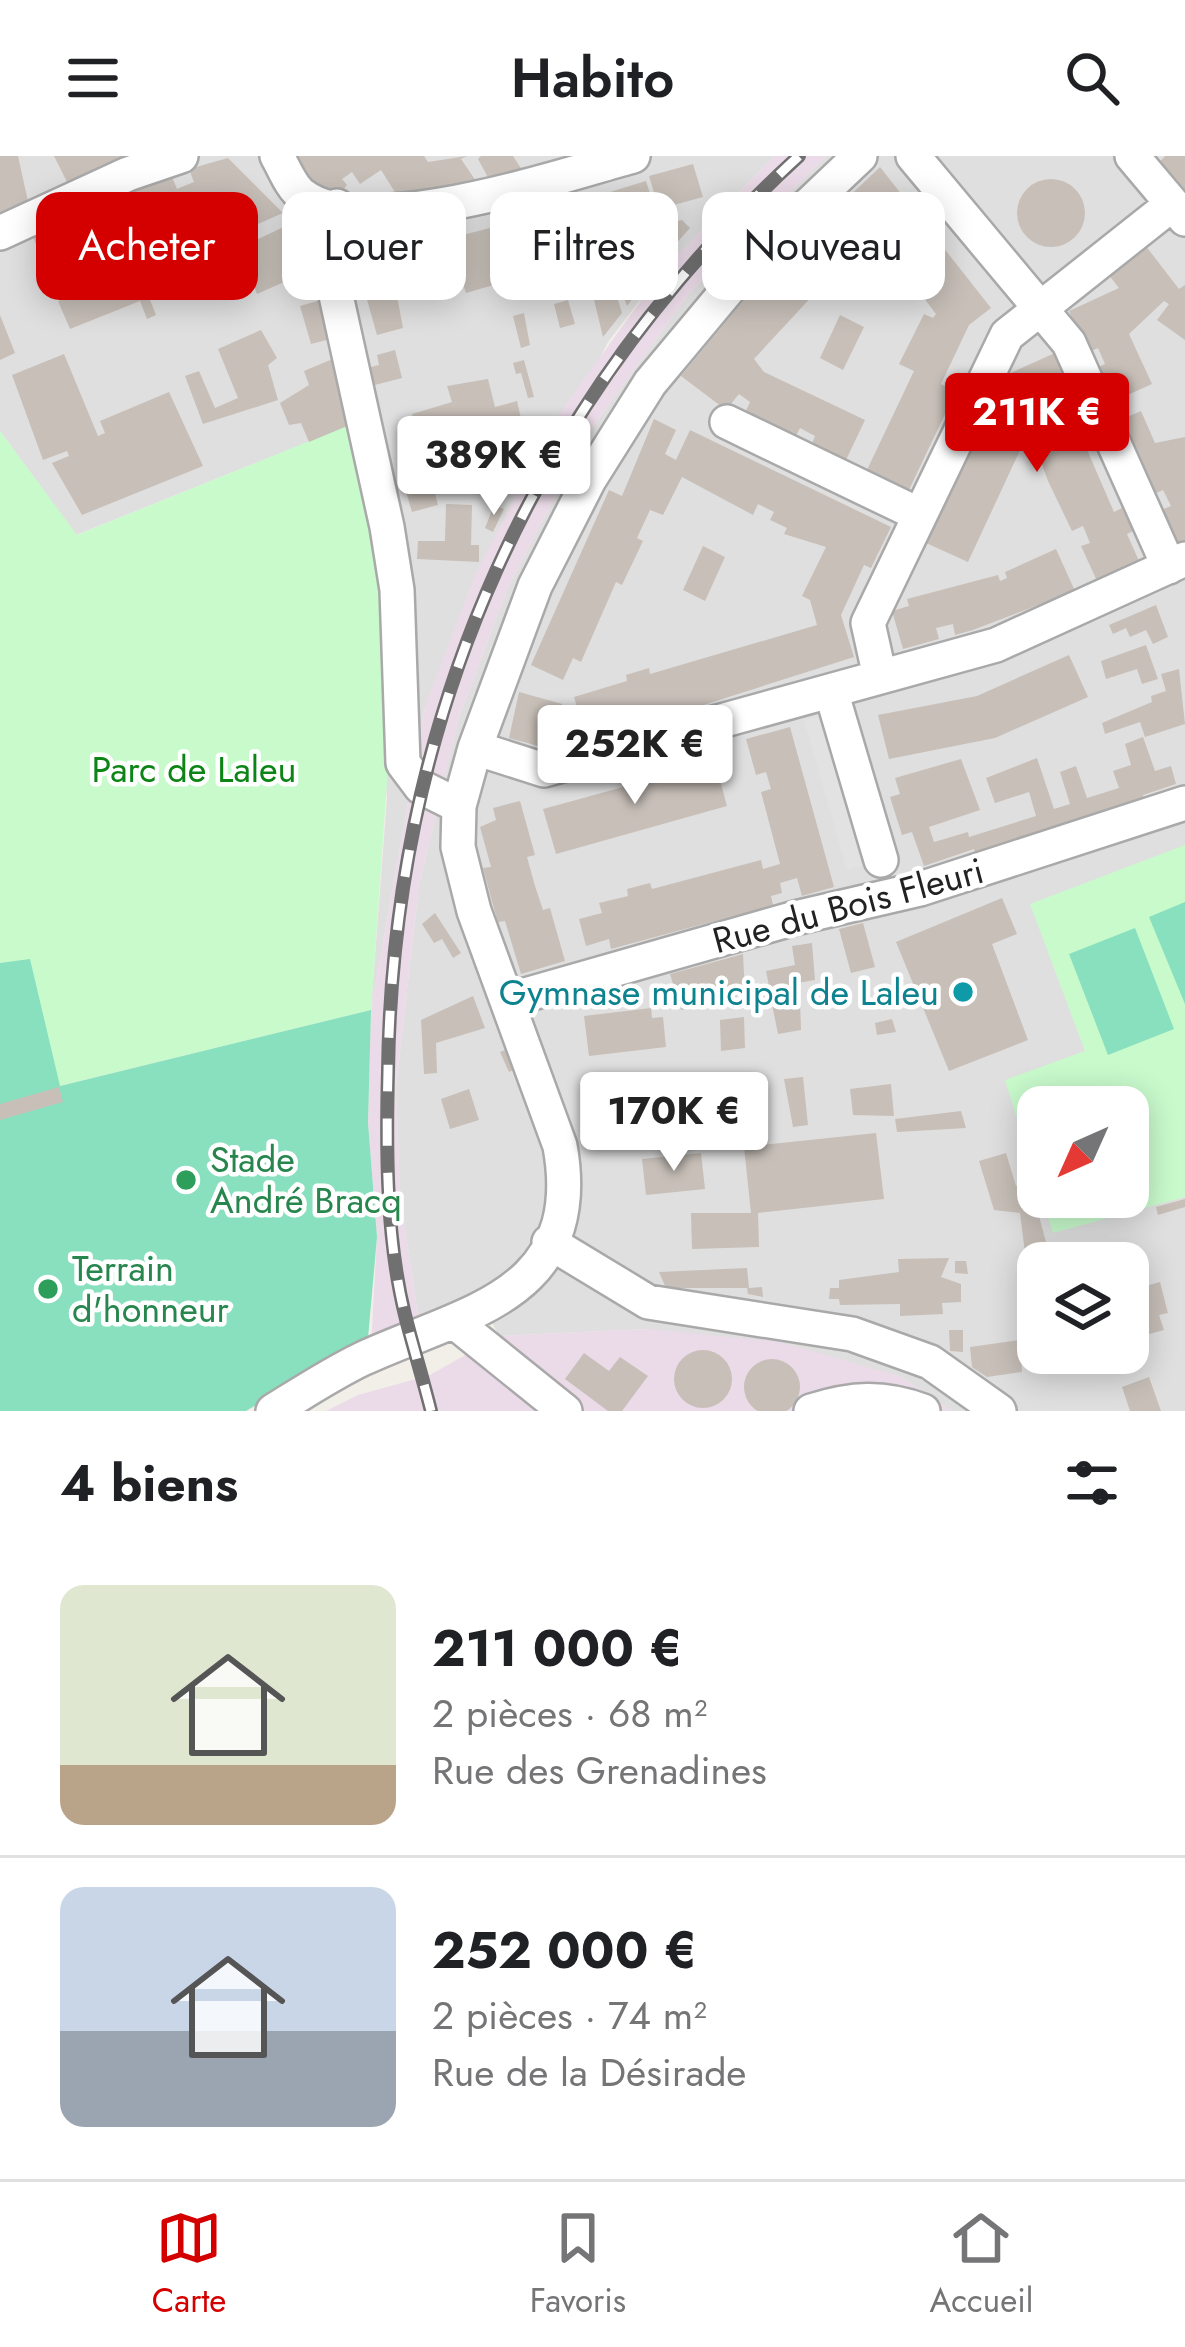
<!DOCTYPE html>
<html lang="fr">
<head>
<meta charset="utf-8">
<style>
  :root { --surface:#fff; --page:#f6f6f6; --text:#202124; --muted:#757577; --line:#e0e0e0; --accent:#d40000 }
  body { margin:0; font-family:Jost,sans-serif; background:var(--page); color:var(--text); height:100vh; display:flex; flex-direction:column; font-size:45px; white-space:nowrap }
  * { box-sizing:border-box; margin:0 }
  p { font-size:39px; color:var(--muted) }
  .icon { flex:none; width:66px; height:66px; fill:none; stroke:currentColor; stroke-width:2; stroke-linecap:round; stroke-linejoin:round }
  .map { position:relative; height:1255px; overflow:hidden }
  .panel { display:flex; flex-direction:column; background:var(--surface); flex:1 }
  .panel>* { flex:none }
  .hud { position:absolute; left:36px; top:36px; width:1113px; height:108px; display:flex; gap:24px }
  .needle { width:78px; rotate:225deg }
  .fabs { position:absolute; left:1017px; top:930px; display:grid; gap:24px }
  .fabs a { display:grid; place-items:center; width:132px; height:132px; border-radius:24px; background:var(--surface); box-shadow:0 6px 30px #0003; font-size:60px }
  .price { position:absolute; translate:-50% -102px; padding:0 27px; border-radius:12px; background:#fff; color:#222; font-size:39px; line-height:78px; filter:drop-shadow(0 3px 6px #0008) }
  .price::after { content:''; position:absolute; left:50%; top:72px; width:36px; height:27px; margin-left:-18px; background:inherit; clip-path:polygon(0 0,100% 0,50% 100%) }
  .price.current { background:var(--accent); color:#fff }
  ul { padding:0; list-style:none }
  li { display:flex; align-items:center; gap:36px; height:300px; padding:0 60px }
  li+li { border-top:3px solid var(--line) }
  li span { display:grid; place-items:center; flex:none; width:336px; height:240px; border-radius:24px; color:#555 }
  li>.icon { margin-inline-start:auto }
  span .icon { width:144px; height:144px; fill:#fffc; stroke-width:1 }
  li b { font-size:51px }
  h2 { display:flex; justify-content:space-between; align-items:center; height:144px; padding:0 60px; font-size:51px }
  .chip { padding:0 42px; border-radius:24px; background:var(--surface); box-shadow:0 6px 30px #0003; font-size:42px; line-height:108px }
  .chip.current { background:var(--accent); color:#fff }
  header { display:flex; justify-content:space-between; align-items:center; height:156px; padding:0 60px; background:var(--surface); font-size:54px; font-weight:600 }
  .tab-bar { display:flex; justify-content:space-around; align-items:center; height:168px; border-top:3px solid var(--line); background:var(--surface); font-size:33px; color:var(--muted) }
  .tab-bar a { display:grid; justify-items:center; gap:6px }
  .tab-bar .current { color:var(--accent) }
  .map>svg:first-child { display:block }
  .residential { fill:#e0dfdf; fill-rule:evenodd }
  .industrial { fill:#ebdbe8 }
  .park { fill:#c8facc }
  .pitch { fill:#88e0be }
  .parking { fill:#e2e2e2 }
  .building { fill:#c7bfb8 }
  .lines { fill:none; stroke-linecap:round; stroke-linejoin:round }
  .minor-casing { stroke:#a9a9a9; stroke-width:38 }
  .minor { stroke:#fff; stroke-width:33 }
  .rail-casing { stroke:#707070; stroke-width:14 }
  .rail { stroke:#fff; stroke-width:9; stroke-dasharray:27; stroke-linecap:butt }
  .culture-dot { fill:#0f9aa8; stroke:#fff; stroke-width:4.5 }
  .leisure-dot { fill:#2e9e5b; stroke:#fff; stroke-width:4.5 }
  .labels { text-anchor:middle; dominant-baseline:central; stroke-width:9; stroke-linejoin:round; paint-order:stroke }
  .park-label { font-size:36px; fill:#0c8416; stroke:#fff }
  .street-label { font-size:36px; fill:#222; stroke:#fff }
  .culture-label { font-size:36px; fill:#0d838f; stroke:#fff; text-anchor:end }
  .leisure-label { font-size:36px; fill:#27864d; stroke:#fff; text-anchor:start }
</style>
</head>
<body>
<header><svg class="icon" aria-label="menu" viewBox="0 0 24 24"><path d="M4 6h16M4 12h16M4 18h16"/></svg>Habito<svg class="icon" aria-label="search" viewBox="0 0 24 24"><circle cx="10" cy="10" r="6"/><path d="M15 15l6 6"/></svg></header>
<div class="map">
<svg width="1185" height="1255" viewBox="0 0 1185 1255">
  <rect width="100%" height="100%" fill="#f2efe9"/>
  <path class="residential" d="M0,0H774L663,114L608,186L425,551L371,854L387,642L358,266L76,379L0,275Z
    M826,0H1185V1255H952L899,1220L648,1173L499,1180L481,1145L420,1171L400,1041L396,931L419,729L459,561L508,431L587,279L690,136ZM1038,951H1128V1041H1038ZM1038,1107H1128V1197H1038Z"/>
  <path class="industrial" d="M774,0H826L690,136L587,279L508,431L459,561L419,729L396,931L400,1041L420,1171L371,1190L377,1081L368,967L371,854L425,551L476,417L557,261L663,114Z
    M648,1173L780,1186L899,1220L952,1255H326L358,1239L430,1219L499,1180Z"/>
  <path class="park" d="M359,265L391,427L390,583L371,854L59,930L30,804L0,807V275L77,379Z
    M1185,689V1041L1053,1077L1041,1041H1128V951H1038V1030L1005,924L1085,895L1030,748Z"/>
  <path class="pitch" d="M1185,746V848L1149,761Z
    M1135,772L1174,873L1108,899L1069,798Z
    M30,803L60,930L371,854L368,967L377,1081L368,1182L246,1255H0V807Z"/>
  <path class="parking" d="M826,558L869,708L847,714L804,564Z"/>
  <path class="building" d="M0,0H18L29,50L0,62Z
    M54,0H131L69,30Z
    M289,0H424L428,6L467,0L461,3L478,28L400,44L381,14L360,28L352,16L342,23L347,29L339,39L306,28Z
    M481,0H513L524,17L490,25L478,3Z
    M1165,0H1185V40L1159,7Z
    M228,2L283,57L251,71L243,59L235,63L236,49L225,57L219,50L206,55L201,43L183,50L165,44L192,111L220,100L225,113L149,141L156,159L147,163L140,145L70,173L58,145L146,114L140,96L148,94L131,45L101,59L95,50L171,18L177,33L194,26L189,13Z
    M693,8L703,41L659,53L649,20Z
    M880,11L991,152L969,169L941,228L956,235L908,336L866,316L914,215L899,208L924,158L933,162L936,158L863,62L855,70L867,81L754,203L764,216L865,264L845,306L811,290L815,280L800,272L795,282L745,257L750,246L739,238L726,254L681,220L757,128Z
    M1017 57a34 34 0 1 1 68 0a34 34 0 1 1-68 0Z
    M646,25L653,47L634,52L648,107L632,111L610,36Z
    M544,47L547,57L571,50L583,94L543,105L529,61L543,113L520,120L516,103L506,106L496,70L523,63L521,55Z
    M682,64L690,72L671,93L664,68Z
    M292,67L311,82L320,110L257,138L239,92Z
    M448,69L451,82L490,72L504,126L466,137L462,125L450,128L449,123L441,125L444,134L423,139L415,112L403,114L407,132L396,135L403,172L377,179L358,112L343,116L336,87L365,80L374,119L380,117L371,84Z
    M54,70L60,85L39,95L32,79Z
    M601,89L622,157L603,181L582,94Z
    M1145,89L1179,133L1185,129V184L1157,164L1169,148L1164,145L1129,178L1152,228L1110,247L1094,213L1105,208L1098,192L1087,197L1069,155L1119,132L1108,118Z
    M644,112L648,122L627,150L618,124Z
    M328,142L338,181L311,188L300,150Z
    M568,144L575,168L560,172L554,148Z
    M524,157L530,189L521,192L513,160Z
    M0,159L15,197L0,204Z
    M840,159L864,171L843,214L820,202Z
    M261,174L277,202L268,209L278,244L203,268L185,220L199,215L215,252L238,242L218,193Z
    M395,194L402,222L367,231L363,213L379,209L377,199Z
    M1055,197L1074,239L1065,243L1114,356L1122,352L1133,375L1127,378L1139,405L1097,425L1081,390L1090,387L1083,370L1072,375L1048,325L1035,289L1047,284L1035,257L1023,262L1029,275L968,406L926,387L974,285L989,293L1006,254L1018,250L1004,220Z
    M64,198L98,280L105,277L100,265L169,236L203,310L82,359L52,307L69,300L67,295L43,304L12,219Z
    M342,199L359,265L309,286L301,267L289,269L280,247L309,229L304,215Z
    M524,204L530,226L534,241L528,242L521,217L516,218L513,207Z
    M488,223L495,251L517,245L525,280L500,286L495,267L435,283L431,267L415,271L412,258L452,246L447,230Z
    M1141,255L1155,287L1185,281V385L1175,389L1159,355L1171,350L1163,334L1152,339L1118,265Z
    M654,263L676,274L665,298L676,304L690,274L891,371L871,412L864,409L841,459L854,501L641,569L638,559L622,564L625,574L556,595L509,582L519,536L562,548L558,560L578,554L574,541L627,525L626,519L649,512L650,518L817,469L810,444L802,440L826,391L784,378L787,372L770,364L774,356L758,348L753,359L682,321L663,359L650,354L637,382L643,385L622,429L616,426L581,506L573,502L563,524L531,509L609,334L622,340Z
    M439,304L447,333L435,337L438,349L412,356L400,315Z
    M516,304L524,308L510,331L508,316Z
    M446,348L472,349L471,389H479V406L417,403L418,385H445Z
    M494,349L504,353L493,376L485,372Z
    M703,390L725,401L705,445L683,434Z
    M1056,393L1075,435L973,474L955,479L953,468L936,472L939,483L903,493L892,455L909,450L907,443L998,419L1000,425L1007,422L1005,416Z
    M1156,449L1168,481L1153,488L1146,474L1130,481L1126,472L1113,478L1109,469Z
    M1146,489L1158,523L1142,528L1137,513L1106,523L1101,505Z
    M1069,499L1088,541L995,582L889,603L878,559L977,540Z
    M1179,513L1185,568L1145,581L1140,566L1105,578L1102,567L1152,546L1151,540L1166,535L1161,518Z
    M790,571L834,731L802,740L797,722L780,727L782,737L771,740L773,749L611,793L609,783L586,790L579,763L602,757L599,747L628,740L627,733L650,727L652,733L761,704L763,713L780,708L761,636L771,633L766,616L756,619L746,583Z
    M1143,581L1155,615L1171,610L1176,628L1143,639L1144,645L976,700L974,693L924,710L912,676L902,679L890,641L900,638L895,622L961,603L980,654L929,671L934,686L968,676L969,681L1036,660L1029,636L995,647L986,622L1037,602L1054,653L1070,648L1060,616L1076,610L1087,642L1119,632L1113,615L1131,609L1125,588Z
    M715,606L727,650L556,698L543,653L627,630L625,624L648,618L650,624Z
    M520,645L535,699L527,701L535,730L543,754L550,752L565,805L521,818L505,765L498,766L493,749L483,712L491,711L480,671L496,664L493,652Z
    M1002,742L1017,778L992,788L1028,884L949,915L896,786Z
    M435,757L461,797L453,802L442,783L434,787L422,768Z
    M863,767L875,811L851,817L839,773Z
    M812,787L815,824L791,828L795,845L800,844L801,874L778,878L771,843L765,844L762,831L769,830L766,815L795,809L792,790Z
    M743,798L745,838L681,854L670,818Z
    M473,840L485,872L436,887L437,917L424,918L421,864Z
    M651,852L652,862L663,861L666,891L589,900L584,860Z
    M744,861L745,892L721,895L720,864Z
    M892,863L896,876L877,879L875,867Z
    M510,892L518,912L509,916L500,896Z
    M752,917L753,927L765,926L768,956L632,967L631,955L602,957L600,937Z
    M803,921L808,969L793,971L784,923Z
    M891,928L894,960L853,959L850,933Z
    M59,931L63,946L0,964V948Z
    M469,933L479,964L450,973L441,943Z
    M961,955L966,972L897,976L895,963Z
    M876,977L884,1043L758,1057L759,1091L692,1093L691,1057H751L744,991Z
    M701,997L705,1033L646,1039L642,1003Z
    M1006,997L1016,1030L1030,1027L1049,1097H1025L1020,1057L994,1054L979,1005Z
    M1185,1043V1051L1158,1059L1156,1051Z
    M949,1102L941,1121L961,1128V1146L942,1147L943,1158L900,1160V1148L840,1149L839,1143H829L830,1132H839V1124L899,1116L898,1103Z
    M955,1105H966L968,1118L955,1117Z
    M747,1112L749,1132L762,1131L763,1141L748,1138L747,1132H666L659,1116Z
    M1160,1126L1168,1157L1159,1159L1164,1174L1131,1183L1128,1135Z
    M949,1174H963V1196L950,1195Z
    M1020,1184L1022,1216L987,1221L972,1211L970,1191Z
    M674 1223a29 29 0 1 1 58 0a29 29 0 1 1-58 0Z
    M584,1197L609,1215L620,1201L648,1220L622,1255H608L565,1223Z
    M1077,1197H1101L1103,1210L1078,1204Z
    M744 1231a28 28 0 1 1 56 0a28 28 0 1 1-56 0Z
    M1149,1221L1161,1255H1130L1122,1231Z"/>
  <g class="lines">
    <g class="minor-casing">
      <path id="minor" d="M277,0C284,12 291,31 302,39C363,87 563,19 633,0
        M913,0L1069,187L1169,411
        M1132,0L1185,63
        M337,50L322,76L387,371L397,434L403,607L421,631L459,650
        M0,77L128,18L181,0
        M727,266L920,359
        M880,521L868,467L1007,179L1171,49
        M831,535L881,704
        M475,592L544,614L996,489L1185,403
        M508,844L795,762L920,733L1185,647
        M549,1086L648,1146L852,1178L930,1206L999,1255
        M457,1168L565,1255
        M273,1255C302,1237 331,1218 362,1203C463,1156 587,1141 560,990L474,755L458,691L459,650L475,592L535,430L589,324L650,227L761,94L860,0
        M811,1255C852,1242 883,1240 923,1255"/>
    </g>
    <use href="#minor" class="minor"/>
    <g class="rail-casing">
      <path id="rail" d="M431,1255C423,1223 413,1191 405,1159C386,1082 386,994 388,915C393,559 535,241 799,0"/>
    </g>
    <use href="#rail" class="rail"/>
  </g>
  <circle class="culture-dot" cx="963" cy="836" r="12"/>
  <g class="leisure-dot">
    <circle cx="186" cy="1024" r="12"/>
    <circle cx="48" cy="1133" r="12"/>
  </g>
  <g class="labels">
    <g class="park-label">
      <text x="194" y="613">Parc de Laleu</text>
    </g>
    <g class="street-label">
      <text transform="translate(848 749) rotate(-15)">Rue du Bois Fleuri</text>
    </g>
    <g class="culture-label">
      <text x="939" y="836">Gymnase municipal de Laleu</text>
    </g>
    <g class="leisure-label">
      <text x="210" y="1003">Stade<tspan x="210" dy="41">André Bracq</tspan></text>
      <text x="72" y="1112">Terrain<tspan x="72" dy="41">d'honneur</tspan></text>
    </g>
  </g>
</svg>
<div class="fabs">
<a><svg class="needle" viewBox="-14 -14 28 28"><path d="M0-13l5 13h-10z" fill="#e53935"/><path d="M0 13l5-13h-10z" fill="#757577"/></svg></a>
<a><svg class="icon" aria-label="layers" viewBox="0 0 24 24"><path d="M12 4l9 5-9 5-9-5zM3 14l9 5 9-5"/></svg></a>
</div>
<b class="price current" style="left:1037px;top:319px">211K €</b>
<b class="price" style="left:494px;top:362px">389K €</b>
<b class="price" style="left:635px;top:651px">252K €</b>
<b class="price" style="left:674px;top:1018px">170K €</b>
<div class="hud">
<a class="chip current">Acheter</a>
<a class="chip">Louer</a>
<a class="chip">Filtres</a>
<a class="chip">Nouveau</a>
</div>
</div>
<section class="panel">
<h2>4 biens<svg class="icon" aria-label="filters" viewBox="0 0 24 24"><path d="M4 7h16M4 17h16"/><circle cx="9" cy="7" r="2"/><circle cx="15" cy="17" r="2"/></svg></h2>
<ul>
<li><span style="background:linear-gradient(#dfe7d0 75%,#b9a48a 0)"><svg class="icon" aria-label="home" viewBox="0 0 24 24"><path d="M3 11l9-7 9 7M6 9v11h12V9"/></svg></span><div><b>211 000 €</b><p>2 pièces · 68 m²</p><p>Rue des Grenadines</p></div></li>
<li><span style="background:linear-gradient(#c9d6e8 60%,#9aa5b1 0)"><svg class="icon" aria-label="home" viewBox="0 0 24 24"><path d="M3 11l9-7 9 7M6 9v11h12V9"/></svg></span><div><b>252 000 €</b><p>2 pièces · 74 m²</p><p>Rue de la Désirade</p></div></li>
</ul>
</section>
<nav class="tab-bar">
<a class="current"><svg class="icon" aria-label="map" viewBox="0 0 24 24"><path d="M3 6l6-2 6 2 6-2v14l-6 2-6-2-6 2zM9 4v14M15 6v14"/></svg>Carte</a>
<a><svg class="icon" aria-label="saved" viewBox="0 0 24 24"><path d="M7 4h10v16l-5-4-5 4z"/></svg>Favoris</a>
<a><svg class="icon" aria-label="home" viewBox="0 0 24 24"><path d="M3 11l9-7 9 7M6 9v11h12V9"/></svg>Accueil</a>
</nav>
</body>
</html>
